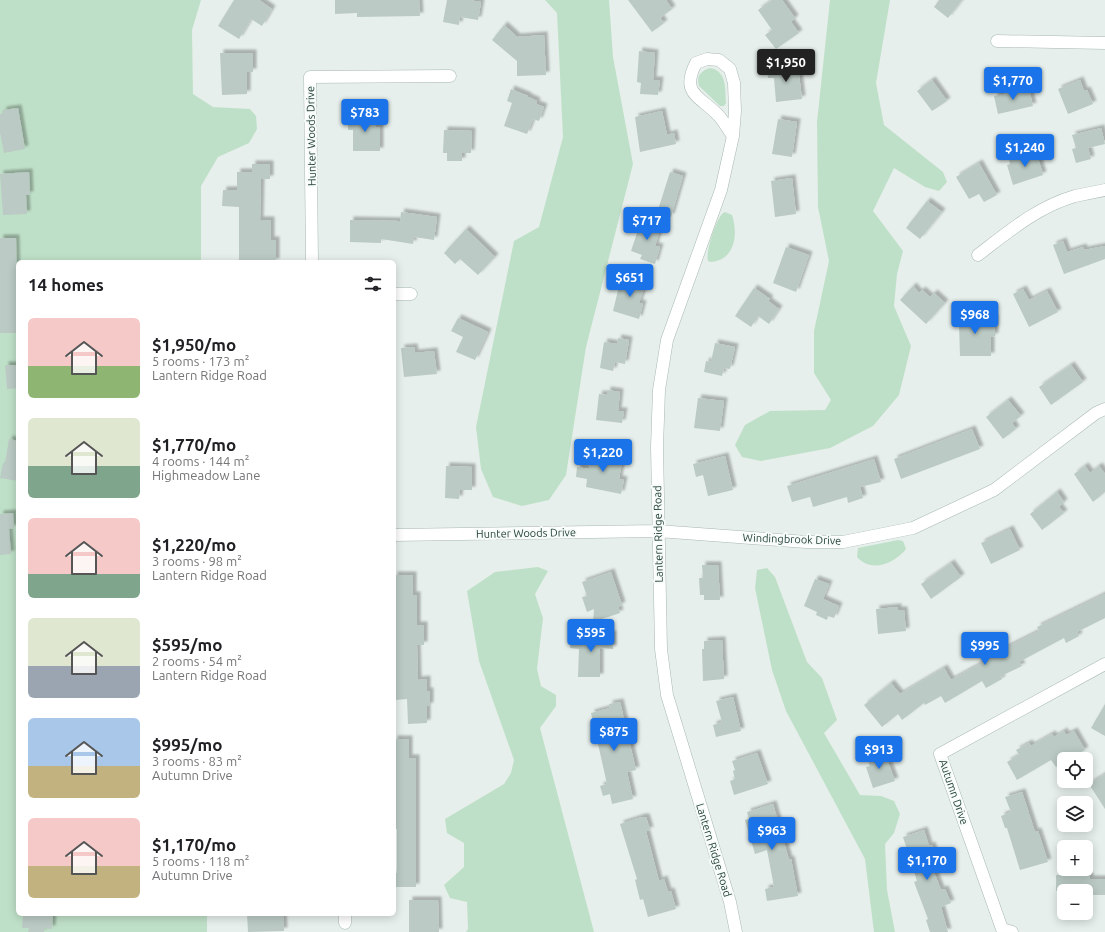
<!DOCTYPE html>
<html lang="en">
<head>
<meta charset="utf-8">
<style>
  :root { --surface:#fff; --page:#f2f2f2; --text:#202124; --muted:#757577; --accent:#1a73e8 }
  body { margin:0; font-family:Ubuntu,sans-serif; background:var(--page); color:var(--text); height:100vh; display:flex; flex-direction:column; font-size:15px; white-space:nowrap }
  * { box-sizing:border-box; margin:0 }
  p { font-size:13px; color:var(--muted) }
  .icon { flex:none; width:22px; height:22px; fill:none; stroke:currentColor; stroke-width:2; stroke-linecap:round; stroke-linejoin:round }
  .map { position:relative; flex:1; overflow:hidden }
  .panel { position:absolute; left:16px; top:260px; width:380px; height:656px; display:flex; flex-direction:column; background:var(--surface); border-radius:6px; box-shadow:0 2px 10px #0003 }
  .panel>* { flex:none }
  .fabs { position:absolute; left:1057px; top:752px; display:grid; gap:8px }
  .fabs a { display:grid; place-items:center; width:36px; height:36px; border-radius:6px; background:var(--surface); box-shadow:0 2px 10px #0003; font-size:20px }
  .price { position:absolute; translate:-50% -34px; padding:0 9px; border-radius:4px; background:var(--accent); color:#fff; font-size:13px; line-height:26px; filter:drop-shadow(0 1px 2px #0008) }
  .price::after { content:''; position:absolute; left:50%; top:24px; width:12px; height:9px; margin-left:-6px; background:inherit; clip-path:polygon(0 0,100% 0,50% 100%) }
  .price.current { background:#222; color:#fff }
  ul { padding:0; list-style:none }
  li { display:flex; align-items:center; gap:12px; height:100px; padding:0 12px }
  li span { display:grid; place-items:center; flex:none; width:112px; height:80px; border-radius:6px; color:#555 }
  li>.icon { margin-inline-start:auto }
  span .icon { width:48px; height:48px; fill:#fffc; stroke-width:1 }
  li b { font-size:17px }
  h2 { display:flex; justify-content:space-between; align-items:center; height:48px; padding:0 12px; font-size:17px }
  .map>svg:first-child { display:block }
  .green { fill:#bfe0c8 }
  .building { fill:#bbcac4; filter:url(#shadow) }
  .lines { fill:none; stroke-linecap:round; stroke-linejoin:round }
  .street-casing { stroke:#a8b8b2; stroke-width:13 }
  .street { stroke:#fff; stroke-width:12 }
  .labels { text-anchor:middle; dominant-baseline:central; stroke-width:4; stroke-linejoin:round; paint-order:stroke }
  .street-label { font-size:11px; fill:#24423a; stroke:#f7fbf9 }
</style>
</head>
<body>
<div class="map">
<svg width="1105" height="932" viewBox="0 0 1105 932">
  <defs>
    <filter id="shadow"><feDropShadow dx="3.5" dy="-3.5" stdDeviation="1" flood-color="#0004"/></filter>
  </defs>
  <rect width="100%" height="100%" fill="#e6efeb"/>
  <path class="green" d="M0,0H201L192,30L193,94L213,107L250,109L256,116L257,129L249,143L218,157L201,186V262H18V914H207V932H0Z
    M545,0H609L613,57L633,164L586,347L566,475L549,500L522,506L493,497L481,469L476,427L514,241L539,227L563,137L557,13Z
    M830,0H890L876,83L884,125L943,172L947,182L939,191L925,187L894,168L873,211L903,251L897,274L894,306L911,346L899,395L873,426L830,448L761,461L742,457L735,445L745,425L770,411L825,410L831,400L814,373V331L829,261L818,207L817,122Z
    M710,68C727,71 725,88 726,103L724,106H720L699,86C696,77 700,71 710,68Z
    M725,212L732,215C738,233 736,260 711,262L708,261C705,253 717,214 725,212Z
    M898,540L903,541L906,549C894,564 871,573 857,557L858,548Z
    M538,567L548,571L535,594L543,618L537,669L541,686L556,695V706L540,728L594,932H466L468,929L467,902L450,898L444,885L464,867V843L447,833L445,819L504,784L511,773L514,760L479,661L467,591L495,572Z
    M767,568L775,577L807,662L822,678L837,720L824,733L860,795L881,796L894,801L900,814L894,833L885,844L887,890L895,932H874L865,859L786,711L772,670L755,588L757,570Z"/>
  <path class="building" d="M234,0H259L272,9L262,26L251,19L239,39L218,26Z
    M335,0H419L420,16L357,17V13L335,14Z
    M447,0H468L481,2L478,20L460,17L459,25L443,22Z
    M628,0H666L672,9L660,18L664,23L652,32Z
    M772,0H782L795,18L791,22L799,33L776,49L765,35L772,30L758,10Z
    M939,0H962L948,18L934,7Z
    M504,25L517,37L544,35L546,75L517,76V61L492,40Z
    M639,51L655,53L653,80H660L658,95L640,94L641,83L637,82Z
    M220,53H253V72H247V94L222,95Z
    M782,64L783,68L798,67L802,99L776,102L774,78H768L767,66Z
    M932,80L947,101L932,111L917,91Z
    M1080,80L1084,91L1087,90L1093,104L1068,114L1058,89Z
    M511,89L528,96V97L537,101L536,104L544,107L539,121L533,119L527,134L504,126L512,103L507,101Z
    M1029,89L1033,106L998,114L994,96Z
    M18,108L25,149L4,153L0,132V114L3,113V110Z
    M662,111L667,135L674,133L676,144L640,152L635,117Z
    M348,115H376V127H380V151H353V130H348Z
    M778,119L797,122L792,157L772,154Z
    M1101,128L1105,144L1088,148L1091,159L1076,163L1072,149L1076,148L1072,135Z
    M444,130L472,131L471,153H462V161H447V153H443Z
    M1036,151L1043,175L1013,185L1007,165L1010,164L1009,159Z
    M979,163L997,195L984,202L979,194L969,199L956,177Z
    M252,164H270V179H261L260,220H271V240H276V262H239V207L222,206L223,190H237V172H252Z
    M29,172L30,195H26L27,214L3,215L0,174Z
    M670,172L683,176L671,217L657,213Z
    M792,178L796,214L775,217L771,181Z
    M927,201L942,212L920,239L906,228Z
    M401,212L437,217L434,240L414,237L413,244L381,239V243L350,242V220L400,221Z
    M645,219L662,224L655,246L660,247L655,264L640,259L642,255L631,251L641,221L644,222Z
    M466,229L495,257L478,275L460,259L455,264L444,253Z
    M0,238H16L18,333H0Z
    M1063,241L1067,252L1083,247L1084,250L1105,246V259L1064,274L1053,245Z
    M786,247L809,255L796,292L773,283Z
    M626,277L646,283L639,303L643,304L639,319L613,311L620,282L624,283Z
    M913,286L919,293L922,290L930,297L934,293L945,303L926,324L900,300Z
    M754,288L770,299L768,301L779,309L769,324L758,316L751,327L735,316Z
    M1023,289L1029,300L1047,291L1058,312L1029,327L1013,294Z
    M957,310H969L970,319L995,318V336L991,337V356H960L959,325L957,324Z
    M458,318L488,332L475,360L456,352L463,337L451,331Z
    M618,338L629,340L625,364L615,362L613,371L600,368L604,342L617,344Z
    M715,343L735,347L730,369L724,368L722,376L704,372L706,361L711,362Z
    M414,347L415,353L434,351L437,374L404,377L401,348Z
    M5,365H18V388L7,389Z
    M1071,365L1083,382L1051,405L1039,387Z
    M607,390L620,392L618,411H624L622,423L596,420L599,394L607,395Z
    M698,398L724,401L720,431L694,428Z
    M1008,400L1021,416L1012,423L1016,429L1003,439L986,417Z
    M972,429L980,449L901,479L894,459Z
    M9,439L18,441V481L0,478L3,463H5Z
    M597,450L615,453L614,460L622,462L619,479L624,480L621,494L586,487L587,479L576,477L577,467L589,469L591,460H595Z
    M725,456L733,490L708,496L703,475L696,477L693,464Z
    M874,459L881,482L860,487L863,498L848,503L847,497L813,507L810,497L792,502L787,486Z
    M446,466L472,467V490H460L459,499L445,498Z
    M1085,466L1090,473L1099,466L1105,474V492L1093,502L1074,474Z
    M1057,492L1064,502L1059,507L1064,513L1042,530L1030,514Z
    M13,513L14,528L9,529L11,554L0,555V514Z
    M1010,529L1020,550L991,564L981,543Z
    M951,563L961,577L931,599L921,584Z
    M702,565H718L720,600H704V595H700L699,578H703Z
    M611,572L622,605L618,607L620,613L593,622L594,609L587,612L582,597L587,596L582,582Z
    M394,575H413V595H417V625H424V645H417L418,680L427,679V691H430V706H427V723L408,724L407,699L396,700Z
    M815,579L829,584L823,599L839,606L834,618L828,616L827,620L816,615L817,612L804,606Z
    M1105,594V618L1077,632L1079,636L1066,643L1064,638L1019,662L1022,666L1001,676L1002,679L986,688L982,681L945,703L941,696L925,705L924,703L902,720L898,714L882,727L864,705L891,683L900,694L944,668L951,680L1000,653L999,651L1039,631L1037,627Z
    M898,607V610H904L906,631L878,634L876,609Z
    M593,634H613V649L600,648V677H578L579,649L570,648L571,636L593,637Z
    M722,640L724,679L703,681L702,649H704V641Z
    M733,697L741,731L716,737L713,725L722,722L716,701Z
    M620,702L636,770L627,772L633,799L612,804L610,794L603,796L600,786L607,784L591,713L610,708L609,704Z
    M1105,704V736L1091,728Z
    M1064,731L1066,735L1074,731L1085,750L1070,759H1064V762L1056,767L1051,760L1017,780L1007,762L1019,755L1016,750L1029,743L1031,746L1052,734L1054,737Z
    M394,739H409V758H416V887H394V873H397V829H394Z
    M879,749L882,758L886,757L895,781L873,788L866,767L870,766L866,754Z
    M757,753L768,784L734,795L730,781L735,779L733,771L735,770L732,761Z
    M1105,774V809L1089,784Z
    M1022,792L1035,832L1038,831L1048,862L1020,870L1007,828H1005L1001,816L1011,812L1005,797Z
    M773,804L789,860L791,859L798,896L767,901L765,889L774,887L767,850L755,854L745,820L749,819L747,812Z
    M642,817H646L650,830L646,831L659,881L664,879L668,892L671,891L676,909L648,917L643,899L640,900L635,880L637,879L620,824Z
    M924,830L929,846L932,845L937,863L931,865L941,890L945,889L951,903L941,907L948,932H930L926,920L928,919L914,882L917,881L903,837Z
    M1056,875L1090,876V879H1105V895H1086V891H1056Z
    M409,900H438L439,932H409Z
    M23,914H53L52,929L45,928L44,932H28L29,928H22Z
    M247,914L283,915L284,931L248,932Z"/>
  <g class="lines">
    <g class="street-casing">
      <path id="street" d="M997,41L1105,43
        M733,136C728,130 724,121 718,115C700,96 680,94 696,63L707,59L719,60L730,69L734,83L735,111L733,136L721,190L667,340L659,390L657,447L661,649L667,695L730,902L736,932
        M978,255C1008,232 1037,207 1075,196C1085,194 1095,192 1105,190
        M312,262L310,77L450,76
        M394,294H411
        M394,535L658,531L806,542H843L913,528L994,490L1096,413L1105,409
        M345,914V923
        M1012,932L1002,929L940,754L1105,664"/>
    </g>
    <use href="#street" class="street"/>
  </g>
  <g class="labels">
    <g class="street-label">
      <text transform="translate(311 136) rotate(-91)">Hunter Woods Drive</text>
      <text transform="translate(526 533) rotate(-1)">Hunter Woods Drive</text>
      <text transform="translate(658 534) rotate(-91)">Lantern Ridge Road</text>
      <text transform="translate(792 539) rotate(2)">Windingbrook Drive</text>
      <text transform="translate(954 792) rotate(71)">Autumn Drive</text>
      <text transform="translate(714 850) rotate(73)">Lantern Ridge Road</text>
    </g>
  </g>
</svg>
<div class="fabs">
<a><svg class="icon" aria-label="locate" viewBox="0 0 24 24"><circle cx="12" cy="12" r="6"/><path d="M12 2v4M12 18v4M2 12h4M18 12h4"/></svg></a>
<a><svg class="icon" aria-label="layers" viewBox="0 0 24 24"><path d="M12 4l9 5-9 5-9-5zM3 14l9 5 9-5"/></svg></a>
<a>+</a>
<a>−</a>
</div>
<b class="price current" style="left:786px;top:83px">$1,950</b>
<b class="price" style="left:1013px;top:101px">$1,770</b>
<b class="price" style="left:365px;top:133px">$783</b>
<b class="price" style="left:1025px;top:168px">$1,240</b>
<b class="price" style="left:647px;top:241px">$717</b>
<b class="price" style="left:630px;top:298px">$651</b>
<b class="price" style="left:975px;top:335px">$968</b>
<b class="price" style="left:603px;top:473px">$1,220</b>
<b class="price" style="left:591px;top:653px">$595</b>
<b class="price" style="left:985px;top:666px">$995</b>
<b class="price" style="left:614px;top:752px">$875</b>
<b class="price" style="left:879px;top:770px">$913</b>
<b class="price" style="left:772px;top:851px">$963</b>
<b class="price" style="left:927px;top:881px">$1,170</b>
<section class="panel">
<h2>14 homes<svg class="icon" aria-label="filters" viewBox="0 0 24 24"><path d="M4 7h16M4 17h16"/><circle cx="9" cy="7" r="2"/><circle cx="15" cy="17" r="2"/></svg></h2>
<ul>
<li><span style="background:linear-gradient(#f6c9c9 60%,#8fb573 0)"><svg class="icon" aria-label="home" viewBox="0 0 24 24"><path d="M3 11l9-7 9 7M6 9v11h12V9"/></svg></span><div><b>$1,950/mo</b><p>5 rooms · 173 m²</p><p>Lantern Ridge Road</p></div></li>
<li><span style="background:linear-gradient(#dfe7d0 60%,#7fa58c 0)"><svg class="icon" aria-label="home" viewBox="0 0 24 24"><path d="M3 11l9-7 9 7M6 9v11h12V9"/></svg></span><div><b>$1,770/mo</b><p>4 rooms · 144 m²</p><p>Highmeadow Lane</p></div></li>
<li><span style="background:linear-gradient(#f6c9c9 70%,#7fa58c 0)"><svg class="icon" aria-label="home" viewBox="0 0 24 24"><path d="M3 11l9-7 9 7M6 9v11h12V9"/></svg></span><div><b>$1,220/mo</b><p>3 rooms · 98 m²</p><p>Lantern Ridge Road</p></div></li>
<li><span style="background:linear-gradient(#dfe7d0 60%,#9aa5b1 0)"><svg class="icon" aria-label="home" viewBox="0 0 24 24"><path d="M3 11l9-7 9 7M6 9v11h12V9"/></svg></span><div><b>$595/mo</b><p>2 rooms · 54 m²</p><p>Lantern Ridge Road</p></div></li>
<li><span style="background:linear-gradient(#a9c7e8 60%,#c2b280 0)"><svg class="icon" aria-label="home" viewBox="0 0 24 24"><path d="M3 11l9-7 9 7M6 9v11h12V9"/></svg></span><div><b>$995/mo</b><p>3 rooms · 83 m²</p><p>Autumn Drive</p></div></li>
<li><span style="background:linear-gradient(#f6c9c9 60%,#c2b280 0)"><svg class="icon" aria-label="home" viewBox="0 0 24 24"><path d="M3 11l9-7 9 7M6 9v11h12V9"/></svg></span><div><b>$1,170/mo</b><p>5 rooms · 118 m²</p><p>Autumn Drive</p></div></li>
</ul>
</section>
</div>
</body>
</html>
